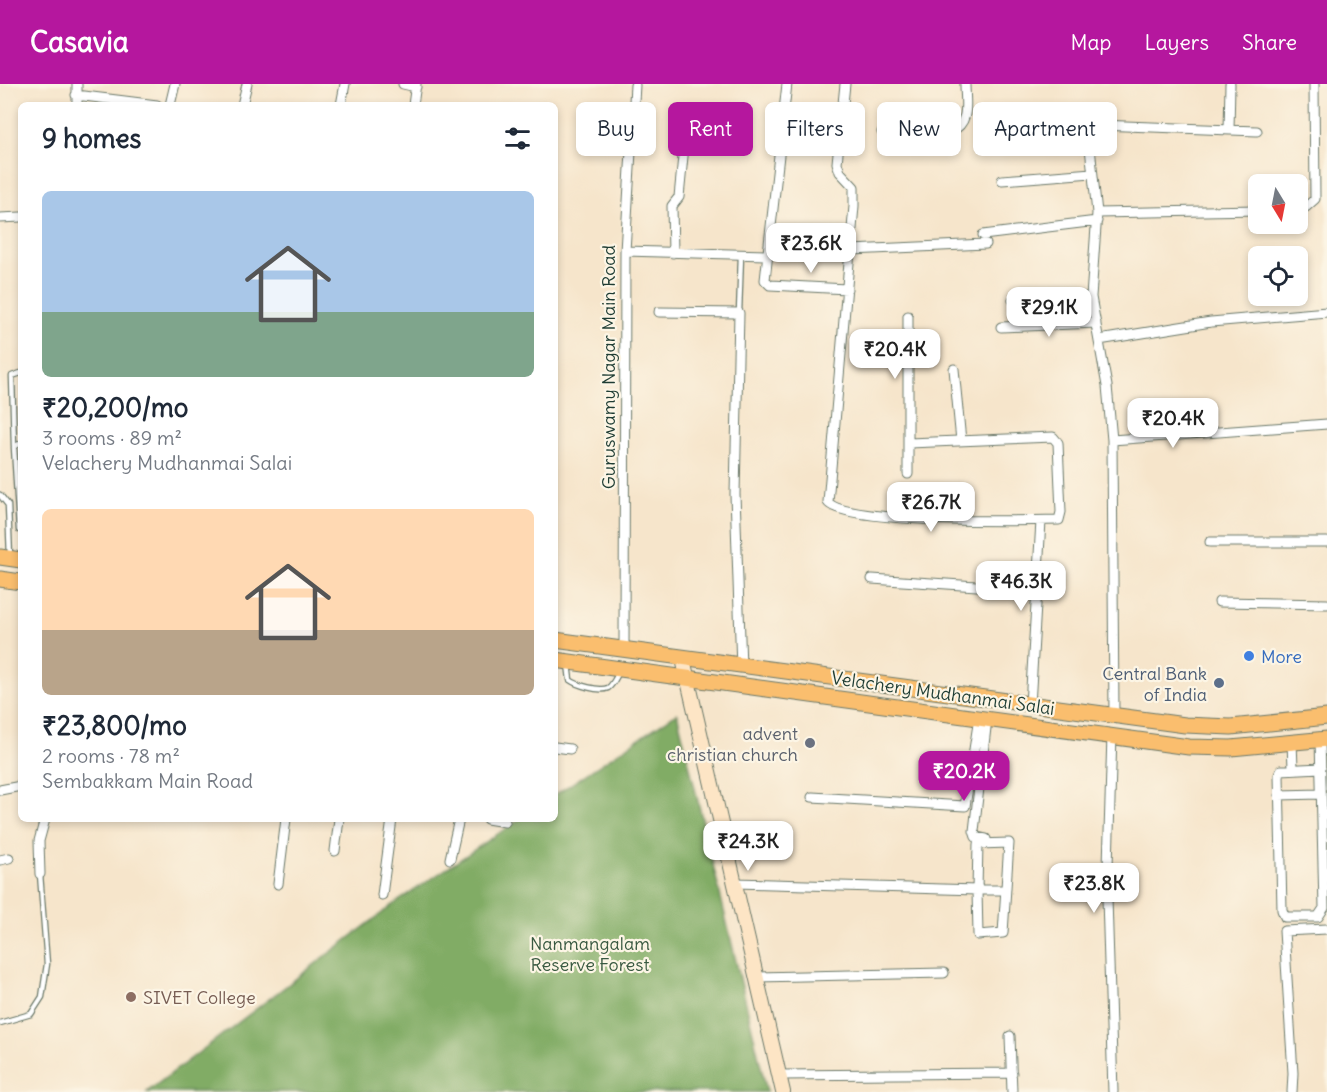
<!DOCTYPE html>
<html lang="en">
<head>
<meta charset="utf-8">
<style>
  :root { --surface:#fff; --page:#f2f2f3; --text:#1f2937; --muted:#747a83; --accent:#b5179e }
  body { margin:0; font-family:Delius,sans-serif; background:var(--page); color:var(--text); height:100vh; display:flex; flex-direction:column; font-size:22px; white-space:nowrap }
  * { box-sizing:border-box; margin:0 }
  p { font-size:20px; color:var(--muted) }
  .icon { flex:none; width:33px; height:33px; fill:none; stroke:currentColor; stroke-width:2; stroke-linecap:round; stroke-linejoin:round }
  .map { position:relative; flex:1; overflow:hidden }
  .details { position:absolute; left:18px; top:18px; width:540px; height:720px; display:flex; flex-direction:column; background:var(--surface); border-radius:9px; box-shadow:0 3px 9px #0003 }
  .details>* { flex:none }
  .banner { position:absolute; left:576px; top:18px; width:570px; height:54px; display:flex; gap:12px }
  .needle { width:39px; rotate:170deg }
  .fabs { position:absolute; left:1248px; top:90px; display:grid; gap:12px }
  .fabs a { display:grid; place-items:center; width:60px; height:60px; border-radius:9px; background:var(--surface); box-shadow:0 3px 9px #0003; font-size:30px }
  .price { position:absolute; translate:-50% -51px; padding:0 14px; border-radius:12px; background:#fff; color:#222; font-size:20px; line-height:39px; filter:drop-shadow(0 2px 3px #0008) }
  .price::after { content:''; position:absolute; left:50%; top:36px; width:18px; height:14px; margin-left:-9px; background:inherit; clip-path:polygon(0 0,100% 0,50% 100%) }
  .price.current { background:var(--accent); color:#fff }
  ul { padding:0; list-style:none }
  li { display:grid; align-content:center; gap:12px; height:318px; padding:0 24px }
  li span { display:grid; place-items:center; height:186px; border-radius:9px; color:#555 }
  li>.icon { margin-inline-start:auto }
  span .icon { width:108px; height:108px; fill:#fffc; stroke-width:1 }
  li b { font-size:26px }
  h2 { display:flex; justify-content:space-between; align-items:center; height:72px; padding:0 24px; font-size:26px }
  .tag { padding:0 21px; border-radius:9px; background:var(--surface); box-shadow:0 3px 9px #0003; font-size:21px; line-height:54px }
  .tag.current { background:var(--accent); color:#fff }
  header { display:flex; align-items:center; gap:36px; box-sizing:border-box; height:84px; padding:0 30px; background:var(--accent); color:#fff }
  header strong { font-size:28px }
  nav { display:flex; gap:33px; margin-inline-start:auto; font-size:21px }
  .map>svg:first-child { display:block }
  .forest { fill:#81ac65; stroke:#50744c; stroke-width:1.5 }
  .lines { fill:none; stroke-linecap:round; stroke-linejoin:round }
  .lane-casing { stroke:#6a7869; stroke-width:7 }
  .street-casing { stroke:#6a7869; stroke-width:11 }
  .secondary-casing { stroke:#6a7869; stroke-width:16 }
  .primary-casing { stroke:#6a7869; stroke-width:17 }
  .lane { stroke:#fff; stroke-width:4.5 }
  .street { stroke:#fff; stroke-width:9 }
  .secondary { stroke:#fde5c5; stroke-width:14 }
  .primary { stroke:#fabe6e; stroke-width:15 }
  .shop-dot { fill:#3f7fe0; stroke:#fcf5e5; stroke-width:2 }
  .service-dot { fill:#5c6f8a; stroke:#fcf5e5; stroke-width:2 }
  .worship-dot { fill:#6b7280; stroke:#fcf5e5; stroke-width:2 }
  .education-dot { fill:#8d6e63; stroke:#fcf5e5; stroke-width:2 }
  .labels { text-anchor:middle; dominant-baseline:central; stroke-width:4.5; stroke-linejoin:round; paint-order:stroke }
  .street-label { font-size:18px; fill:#1f3d34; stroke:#fcf5e5 }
  .shop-label { font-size:18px; fill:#366cbe; stroke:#fcf5e5; text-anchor:start }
  .service-label { font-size:18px; fill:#4e5e75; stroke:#fcf5e5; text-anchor:end }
  .worship-label { font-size:18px; fill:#5b616d; stroke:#fcf5e5; text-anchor:end }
  .park-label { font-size:18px; fill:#395941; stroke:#fcf5e5 }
  .education-label { font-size:18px; fill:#785e54; stroke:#fcf5e5; text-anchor:start }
</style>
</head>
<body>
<header>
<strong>Casavia</strong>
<nav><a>Map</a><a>Layers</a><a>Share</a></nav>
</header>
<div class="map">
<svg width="1327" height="1008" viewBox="0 0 1327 1008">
  <rect width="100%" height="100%" fill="#fcf5e5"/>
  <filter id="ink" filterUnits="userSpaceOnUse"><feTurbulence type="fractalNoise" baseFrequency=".0167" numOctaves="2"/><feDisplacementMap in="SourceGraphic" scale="12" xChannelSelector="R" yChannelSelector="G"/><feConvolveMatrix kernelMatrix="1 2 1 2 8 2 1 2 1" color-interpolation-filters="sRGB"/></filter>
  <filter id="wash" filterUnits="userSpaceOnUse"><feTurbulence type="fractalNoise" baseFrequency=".008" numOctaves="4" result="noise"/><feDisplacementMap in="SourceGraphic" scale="24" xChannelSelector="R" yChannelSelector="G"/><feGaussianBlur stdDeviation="1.35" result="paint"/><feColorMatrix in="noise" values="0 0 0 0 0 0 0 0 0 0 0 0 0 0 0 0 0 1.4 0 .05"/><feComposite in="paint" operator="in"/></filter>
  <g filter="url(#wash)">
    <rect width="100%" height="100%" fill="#f6e5cb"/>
    <path class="forest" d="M677,629L767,1008H147L394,820L520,735H555V711Z"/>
  </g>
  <g filter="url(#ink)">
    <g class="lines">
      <g class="lane-casing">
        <path id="lane" d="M739,229L741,171
          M21,359L14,363L19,446H21
          M14,362L12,292L21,289
          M0,411L8,421L10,473
          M568,580L570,596C577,601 599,608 608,604C613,601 616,593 619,588
          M0,939L31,930L42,913L47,880L40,790"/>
      </g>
      <g class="street-casing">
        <path id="street" d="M403,0L416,3
          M787,0L765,196L770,201L847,205
          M845,0L837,79L840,88L854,103V122L828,418C842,440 1026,437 1059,436L1061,428L1058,359L1053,353L909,359
          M76,11L157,21
          M77,21V0
          M170,21L175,0
          M242,21L247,0
          M341,21L345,0
          M413,21L416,0
          M1229,46L1230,0
          M882,48L951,47C971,39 965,18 965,0
          M1002,96L1092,89
          M1298,125L1306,123L1315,115L1314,0
          M1097,129L1258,126
          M0,134L21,133
          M983,151L1097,137
          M851,166L986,160
          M625,167L766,171
          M673,169L672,122L679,113L686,42
          M1013,216L1091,213
          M659,228L739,229L735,410L741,583
          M908,232V390
          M1001,243L1096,239
          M1099,256L1211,238L1327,228
          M954,285L961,357
          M1112,356L1327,340
          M1210,458H1327
          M872,495L1035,506
          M1219,518L1327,520
          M624,566L625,167L635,1
          M1030,621L1041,437
          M1114,630L1112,356L1107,302L1091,213L1097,129L1088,45L1099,41L1257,47
          M1112,651L1107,814L1113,1008
          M1320,655L1324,824L1318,833H1285L1282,826L1279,691L1281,686L1321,684
          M1292,658L1293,684
          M555,663L570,665
          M0,706L21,702
          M1279,711L1321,710
          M812,713L965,722L979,634
          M487,735L505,738
          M986,755L976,753L974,747L987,635
          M335,767L339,735
          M450,775L459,735
          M0,776L9,774
          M40,790L39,757L45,735
          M735,799L977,806L978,760L1009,759L1003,849L978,851L977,806H1005
          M278,800L286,735
          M382,811L392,735
          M757,893L944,889
          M1010,952L1012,1008
          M780,991L1012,989
          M1292,1008L1293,989L1284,847L1327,845"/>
      </g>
      <g class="secondary-casing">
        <path id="secondary" d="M683,575L783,1008"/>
      </g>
      <g class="primary-casing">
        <path id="primary" d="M0,473L21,476
          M0,495L21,498
          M555,556L1185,641L1231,643L1327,633
          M555,576L1189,663L1231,664L1327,655"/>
      </g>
      <use href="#lane" class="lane"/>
      <use href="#street" class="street"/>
      <use href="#secondary" class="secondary"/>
      <use href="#primary" class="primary"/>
    </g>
  </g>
  <circle class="shop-dot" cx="1249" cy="572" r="6"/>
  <circle class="service-dot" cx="1219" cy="599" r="6"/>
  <circle class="worship-dot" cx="810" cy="659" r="6"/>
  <circle class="education-dot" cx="131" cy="913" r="6"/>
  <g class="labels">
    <g class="street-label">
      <text transform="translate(608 283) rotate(-90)">Guruswamy Nagar Main Road</text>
      <text transform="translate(943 609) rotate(8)">Velachery Mudhanmai Salai</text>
    </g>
    <g class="shop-label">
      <text x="1261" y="572">More</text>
    </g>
    <g class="service-label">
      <text x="1207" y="589">Central Bank<tspan x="1207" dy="21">of India</tspan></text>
    </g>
    <g class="worship-label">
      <text x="798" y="649">advent<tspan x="798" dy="21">christian church</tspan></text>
    </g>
    <g class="park-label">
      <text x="590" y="859">Nanmangalam<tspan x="590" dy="21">Reserve Forest</tspan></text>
    </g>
    <g class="education-label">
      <text x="143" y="913">SIVET College</text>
    </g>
  </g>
</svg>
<div class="fabs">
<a><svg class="needle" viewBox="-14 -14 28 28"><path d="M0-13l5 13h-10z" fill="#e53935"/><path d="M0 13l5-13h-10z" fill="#747a83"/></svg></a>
<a><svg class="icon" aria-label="locate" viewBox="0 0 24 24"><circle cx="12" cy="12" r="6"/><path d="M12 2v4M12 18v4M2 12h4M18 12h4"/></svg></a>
</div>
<b class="price" style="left:811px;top:190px">₹23.6K</b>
<b class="price" style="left:1049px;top:254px">₹29.1K</b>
<b class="price" style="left:895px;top:296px">₹20.4K</b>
<b class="price" style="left:1173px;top:365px">₹20.4K</b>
<b class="price" style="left:931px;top:449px">₹26.7K</b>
<b class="price" style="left:1021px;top:528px">₹46.3K</b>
<b class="price current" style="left:964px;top:718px">₹20.2K</b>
<b class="price" style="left:748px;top:788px">₹24.3K</b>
<b class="price" style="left:1094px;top:830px">₹23.8K</b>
<div class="banner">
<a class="tag">Buy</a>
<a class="tag current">Rent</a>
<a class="tag">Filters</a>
<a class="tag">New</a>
<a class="tag">Apartment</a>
</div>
<section class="details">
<h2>9 homes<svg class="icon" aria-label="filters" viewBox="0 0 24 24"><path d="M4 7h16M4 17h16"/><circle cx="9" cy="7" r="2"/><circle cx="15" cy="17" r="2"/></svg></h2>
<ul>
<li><span style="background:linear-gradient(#a9c7e8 65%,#7fa58c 0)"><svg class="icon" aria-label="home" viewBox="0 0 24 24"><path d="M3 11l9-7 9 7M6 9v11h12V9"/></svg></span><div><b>₹20,200/mo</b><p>3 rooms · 89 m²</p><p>Velachery Mudhanmai Salai</p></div></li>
<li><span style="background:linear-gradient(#ffd9b3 65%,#b9a48a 0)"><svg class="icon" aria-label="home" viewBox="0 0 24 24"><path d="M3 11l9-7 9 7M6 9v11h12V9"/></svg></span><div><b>₹23,800/mo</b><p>2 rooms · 78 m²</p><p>Sembakkam Main Road</p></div></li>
</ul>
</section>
</div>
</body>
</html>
